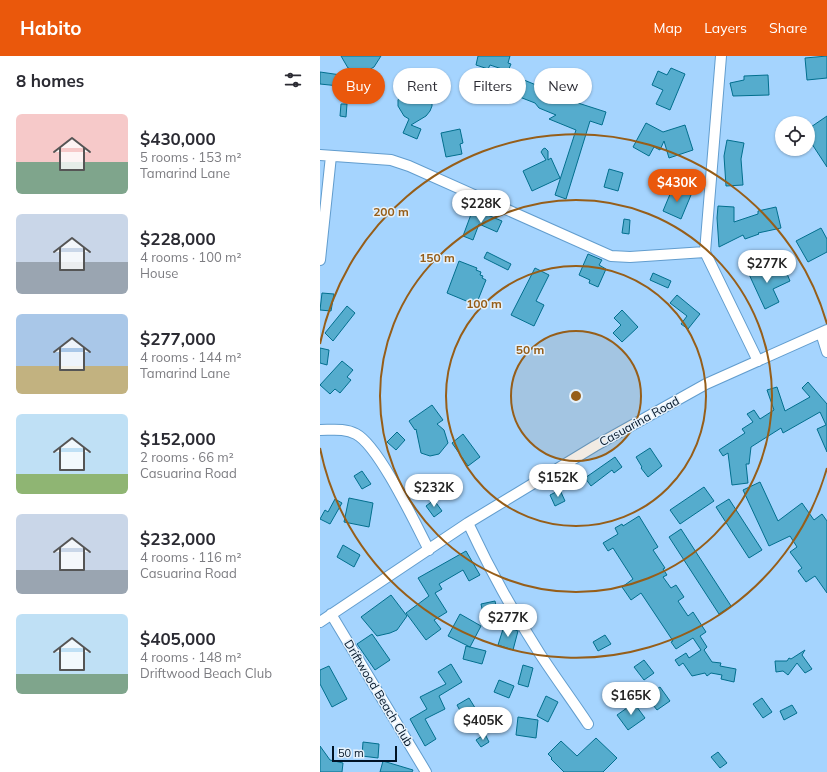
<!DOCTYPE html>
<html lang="en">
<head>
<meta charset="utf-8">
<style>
  :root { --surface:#fff; --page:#f2f2f3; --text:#2b2b33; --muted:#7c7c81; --accent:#ea580c }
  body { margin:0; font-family:Mulish,sans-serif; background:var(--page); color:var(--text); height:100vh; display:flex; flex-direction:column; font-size:15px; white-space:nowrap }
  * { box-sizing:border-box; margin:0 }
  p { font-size:13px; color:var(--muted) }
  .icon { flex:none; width:22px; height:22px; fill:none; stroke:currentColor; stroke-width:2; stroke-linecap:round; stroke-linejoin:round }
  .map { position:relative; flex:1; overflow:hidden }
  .details { display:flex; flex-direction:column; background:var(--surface); width:320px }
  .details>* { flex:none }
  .hud { position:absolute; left:12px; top:12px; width:380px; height:36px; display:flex; gap:8px }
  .buttons { position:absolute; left:455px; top:60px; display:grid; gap:8px }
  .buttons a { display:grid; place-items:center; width:40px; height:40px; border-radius:50%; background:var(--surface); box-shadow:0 1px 3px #0004; font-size:20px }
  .scale { position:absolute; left:12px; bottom:10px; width:65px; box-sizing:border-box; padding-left:4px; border:2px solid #001325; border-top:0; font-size:11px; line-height:14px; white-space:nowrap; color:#001325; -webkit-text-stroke:3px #e5f1fb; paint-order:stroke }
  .price { position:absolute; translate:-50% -34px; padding:0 9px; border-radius:14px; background:#fff; color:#222; font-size:13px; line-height:26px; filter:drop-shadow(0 1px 2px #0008) }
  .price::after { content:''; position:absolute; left:50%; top:24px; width:12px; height:9px; margin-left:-6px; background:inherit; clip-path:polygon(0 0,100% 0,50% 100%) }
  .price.selected { background:var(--accent); color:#fff }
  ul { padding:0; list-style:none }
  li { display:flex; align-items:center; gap:12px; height:100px; padding:0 16px }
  li span { display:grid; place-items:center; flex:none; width:112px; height:80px; border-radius:6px; color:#555 }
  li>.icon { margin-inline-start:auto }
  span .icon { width:48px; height:48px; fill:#fffc; stroke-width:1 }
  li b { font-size:17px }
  h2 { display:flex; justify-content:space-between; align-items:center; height:48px; padding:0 16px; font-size:17px }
  .pill { padding:0 14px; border-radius:18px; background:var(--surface); box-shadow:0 1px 3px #0004; font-size:14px; line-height:36px }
  .pill.selected { background:var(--accent); color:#fff }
  header { display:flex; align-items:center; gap:24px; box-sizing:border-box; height:56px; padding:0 20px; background:var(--accent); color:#fff }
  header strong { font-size:19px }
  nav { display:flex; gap:22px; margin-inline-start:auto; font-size:14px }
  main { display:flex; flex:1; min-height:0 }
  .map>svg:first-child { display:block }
  .building { fill:#55accd; stroke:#026f8e }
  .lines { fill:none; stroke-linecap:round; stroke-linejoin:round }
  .minor-casing { stroke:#629dce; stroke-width:12 }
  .minor { stroke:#fff; stroke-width:10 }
  .ring { fill:none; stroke:#965e19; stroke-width:2 }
  .labels { text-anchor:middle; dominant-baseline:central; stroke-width:3; stroke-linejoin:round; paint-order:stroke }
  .street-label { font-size:12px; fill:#001325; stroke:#e5f1fb }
  .centre { fill:#965e19; stroke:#e5f1fb; stroke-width:2 }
  .ring-label { font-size:12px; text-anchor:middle; font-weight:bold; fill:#965e19; stroke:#e5f1fb; stroke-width:3; stroke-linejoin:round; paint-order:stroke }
</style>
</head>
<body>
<header>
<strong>Habito</strong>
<nav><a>Map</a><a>Layers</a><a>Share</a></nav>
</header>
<main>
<section class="details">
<h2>8 homes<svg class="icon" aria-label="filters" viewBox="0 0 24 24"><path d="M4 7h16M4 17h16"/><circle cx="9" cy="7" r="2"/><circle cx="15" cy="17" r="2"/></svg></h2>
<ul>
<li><span style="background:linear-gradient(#f6c9c9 60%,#7fa58c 0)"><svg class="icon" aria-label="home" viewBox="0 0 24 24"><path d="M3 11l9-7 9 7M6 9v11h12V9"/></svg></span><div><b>$430,000</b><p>5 rooms · 153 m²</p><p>Tamarind Lane</p></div></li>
<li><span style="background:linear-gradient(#c9d6e8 60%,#9aa5b1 0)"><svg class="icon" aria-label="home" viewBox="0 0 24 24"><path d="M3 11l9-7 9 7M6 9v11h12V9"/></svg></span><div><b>$228,000</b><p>4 rooms · 100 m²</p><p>House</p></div></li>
<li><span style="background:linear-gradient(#a9c7e8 65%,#c2b280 0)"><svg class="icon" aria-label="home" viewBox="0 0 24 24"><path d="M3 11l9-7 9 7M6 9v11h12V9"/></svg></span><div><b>$277,000</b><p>4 rooms · 144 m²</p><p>Tamarind Lane</p></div></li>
<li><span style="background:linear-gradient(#bfe0f5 75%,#8fb573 0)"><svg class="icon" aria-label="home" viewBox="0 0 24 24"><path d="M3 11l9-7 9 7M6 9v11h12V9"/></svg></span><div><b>$152,000</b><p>2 rooms · 66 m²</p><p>Casuarina Road</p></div></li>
<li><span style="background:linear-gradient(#c9d6e8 70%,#9aa5b1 0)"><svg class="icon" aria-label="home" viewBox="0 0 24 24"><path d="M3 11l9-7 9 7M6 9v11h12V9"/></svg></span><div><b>$232,000</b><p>4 rooms · 116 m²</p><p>Casuarina Road</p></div></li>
<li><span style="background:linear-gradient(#bfe0f5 75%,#7fa58c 0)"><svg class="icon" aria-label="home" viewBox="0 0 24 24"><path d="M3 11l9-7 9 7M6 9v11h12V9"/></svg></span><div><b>$405,000</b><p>4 rooms · 148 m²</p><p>Driftwood Beach Club</p></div></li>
</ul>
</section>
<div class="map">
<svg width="507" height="716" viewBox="0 0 507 716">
  <rect width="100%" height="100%" fill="#a5d4fe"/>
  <path class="building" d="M21,0H61L54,11L45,16H40L28,12Z
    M158,0H190L188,7L191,8L188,15L170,9L168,13L156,9Z
    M507,0V22L487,24L485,2Z
    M351,12L365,18L350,54L336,48L343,34L332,29L338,15L347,19Z
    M0,16L21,19L19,30L0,28Z
    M448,19L449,39L413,40L410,27L424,24V20Z
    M204,24L238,38L241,41L248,45L251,42L258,45V47L286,56L282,69L270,65L246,143L235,139L256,74L229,63L236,59L219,52L215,47L197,40Z
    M95,30L101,31L106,34L110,38L112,44V50L110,55L106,60L91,69L101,73L97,83L83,77L89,63L84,60L78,50V44L84,34L89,31Z
    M21,48H27L26,61L20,60Z
    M507,60V111L488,82V73Z
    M326,67L343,76L365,69L373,94L349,102L344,85L340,94L334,91L329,100L313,91Z
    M140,73L143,87L140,88L142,98L126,101L121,77Z
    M407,84L424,87L421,103L423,129L406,130L404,100Z
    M225,92L228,95V104L231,102L240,122L212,135L203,115L226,104L221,96L223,93Z
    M289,113L303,117L298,135L284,131Z
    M353,131L371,139L361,163L343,155Z
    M398,150L414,151V166L438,158V155L456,151L461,172L438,177L439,178L425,183L423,179L399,191L397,162Z
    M153,153L182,165L177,176L159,168L153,184L143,180Z
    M304,163L310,164L309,178L302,177Z
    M501,172L507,183V196L488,206L476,185Z
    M167,196L191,208L188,214L164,202Z
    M268,198L282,204L279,209L286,213L278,231L269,227L270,224L259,219Z
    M139,205L157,212L156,214L161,216L160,219L163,220L162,222L166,224L156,249L127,237Z
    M444,207L450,220L465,213L470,225L453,233L459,246L445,253L427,214Z
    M215,212L229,219L216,245L224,249L214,270L191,259Z
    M333,217L351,225L348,232L330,224Z
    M2,237L14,238L11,255L0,254Z
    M357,239L380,258L368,273L361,268L367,260L350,247Z
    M27,250L35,257L13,285L5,277Z
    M302,254L318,271L302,286L293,277L301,269L294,262Z
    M0,292L9,294L7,309L0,307Z
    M22,305L33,314L27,321L31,324L20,337L15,333L10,338L0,329Z
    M488,326L507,348V396L497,373L506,369L500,356L463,377L461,372L431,391L429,408H426L428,427L412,429L408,397L403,400L399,394L425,377L422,373L433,366L427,358L434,354L440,363L454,354L447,334L457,331L465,355L490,341L482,332Z
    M112,349L123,364L117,368L124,374L128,387L119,398L110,400L101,397L96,373L95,374L89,365Z
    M77,376L85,384L76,394L67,386Z
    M143,378L160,401L148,410L132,387Z
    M330,392L342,410L328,421L321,412L322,411L316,401Z
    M295,401L302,411L294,417L292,414L271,430L265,422Z
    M42,415L51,428L42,433L34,420Z
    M440,426L458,465L482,447L494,464L502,458L507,465V537L495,520L486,526L478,515L482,512L470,496L477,491L470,480L449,490L423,434Z
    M384,431L394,445L360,468L350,454Z
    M240,434L245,445L235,450L230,439Z
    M29,442L53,447L49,471L24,466Z
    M15,443L22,447L10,468L0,463L5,454L8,456Z
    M409,443L442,494L429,502L396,451Z
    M114,444L122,455L114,461L106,450Z
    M319,460L338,491L333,494L345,512L343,513L347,519L343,521L351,532L356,529L364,541L358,545L368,560L373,556L386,576L380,580L387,591L384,594L392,606L401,607L400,610L416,613L414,626L401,623L402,619L391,617L387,620L385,617L372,620L363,607L359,610L355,604L366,597L369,602L381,594L373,582L356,593L351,586L353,585L321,537L311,544L302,531L313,523L293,492L288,495L283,487L298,478L295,472L302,468L303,470Z
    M361,473L411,550L399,558L349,481Z
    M23,489L40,499L34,511L17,501Z
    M146,495L160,519L149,525L143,514L119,528L122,533L115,537L127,556L114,564L121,573L106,584L86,557L109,540L98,522Z
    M71,539L87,560L77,574L70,577L57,580L41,561Z
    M175,545L180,568L166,571L161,548Z
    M140,558L161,570L150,591L128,580Z
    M184,570L198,575L193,594L178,589Z
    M52,578L70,604L55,614L37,588Z
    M285,579L291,588L278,595L273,586Z
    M146,590L166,595L162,608L143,603Z
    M485,594L482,599L492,613L485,617L477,607L468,619L463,615L456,616L455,605H467L469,602L471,603Z
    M324,604L334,617L324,624L314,611Z
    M131,608L142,626L119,640L125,653L105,663L116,683L105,690L90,663L107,653L100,641L126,628L118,616Z
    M203,609L213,612L208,631L198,628Z
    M9,610L27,643L12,651L0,628V614Z
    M179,624L194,630L189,642L174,636Z
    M340,631L350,645L337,654L326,640Z
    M226,640L238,646L228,666L217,660Z
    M149,642L157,655L144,662L137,649Z
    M442,642L452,656L443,662L433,648Z
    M314,647L325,662L308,674L297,659Z
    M472,649L477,657L464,664L460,655Z
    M198,661L218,664L216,682L196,679Z
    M165,678L169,686L161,691L156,684Z
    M276,682L297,702L283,716H244L231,703L232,702L228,698L241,685L257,700Z
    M43,686L59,688L58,702L42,700Z
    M0,690L10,704L23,707L22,716H0Z
    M398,696L407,707L400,712L391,701Z
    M63,705L93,714L92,716H60Z"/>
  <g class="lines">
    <g class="minor-casing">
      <path id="minor" d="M401,0L385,196L438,305
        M0,99L71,104L89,110L291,200L310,201L385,196
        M0,204L11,100
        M501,277L507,296
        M0,374C12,374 25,372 36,378C59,390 96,469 109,494
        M148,467C169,512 193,556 220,598C235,621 252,644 268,668
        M11,558L106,716
        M0,566L148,467L275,390L386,328L507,274"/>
    </g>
    <use href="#minor" class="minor"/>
  </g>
  <circle cx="256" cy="340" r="65" fill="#965e19" fill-opacity=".12"/>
  <g class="ring">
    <circle cx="256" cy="340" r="65"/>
    <circle cx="256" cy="340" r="130"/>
    <circle cx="256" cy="340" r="196"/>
    <path d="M507 412A261 261 0 0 1 0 392M0 288A261 261 0 0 1 507 268"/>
  </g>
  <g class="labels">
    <g class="street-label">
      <text transform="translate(319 365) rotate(-29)">Casuarina Road</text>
      <text transform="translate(59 637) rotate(59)">Driftwood Beach Club</text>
    </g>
  </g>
  <circle cx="256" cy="340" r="6" class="centre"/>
  <g class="ring-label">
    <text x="71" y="160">200 m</text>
    <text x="117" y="206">150 m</text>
    <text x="164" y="252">100 m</text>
    <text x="210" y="298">50 m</text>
  </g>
</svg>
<div class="buttons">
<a><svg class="icon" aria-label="locate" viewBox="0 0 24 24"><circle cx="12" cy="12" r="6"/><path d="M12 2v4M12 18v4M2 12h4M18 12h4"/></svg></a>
</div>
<div class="scale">50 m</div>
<b class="price selected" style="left:357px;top:147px">$430K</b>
<b class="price" style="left:161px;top:168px">$228K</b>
<b class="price" style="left:447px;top:228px">$277K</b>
<b class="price" style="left:238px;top:442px">$152K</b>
<b class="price" style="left:114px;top:452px">$232K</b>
<b class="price" style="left:188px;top:582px">$277K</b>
<b class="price" style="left:311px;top:660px">$165K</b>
<b class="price" style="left:163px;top:685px">$405K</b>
<div class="hud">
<a class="pill selected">Buy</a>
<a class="pill">Rent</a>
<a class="pill">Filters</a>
<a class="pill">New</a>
</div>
</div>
</main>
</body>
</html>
